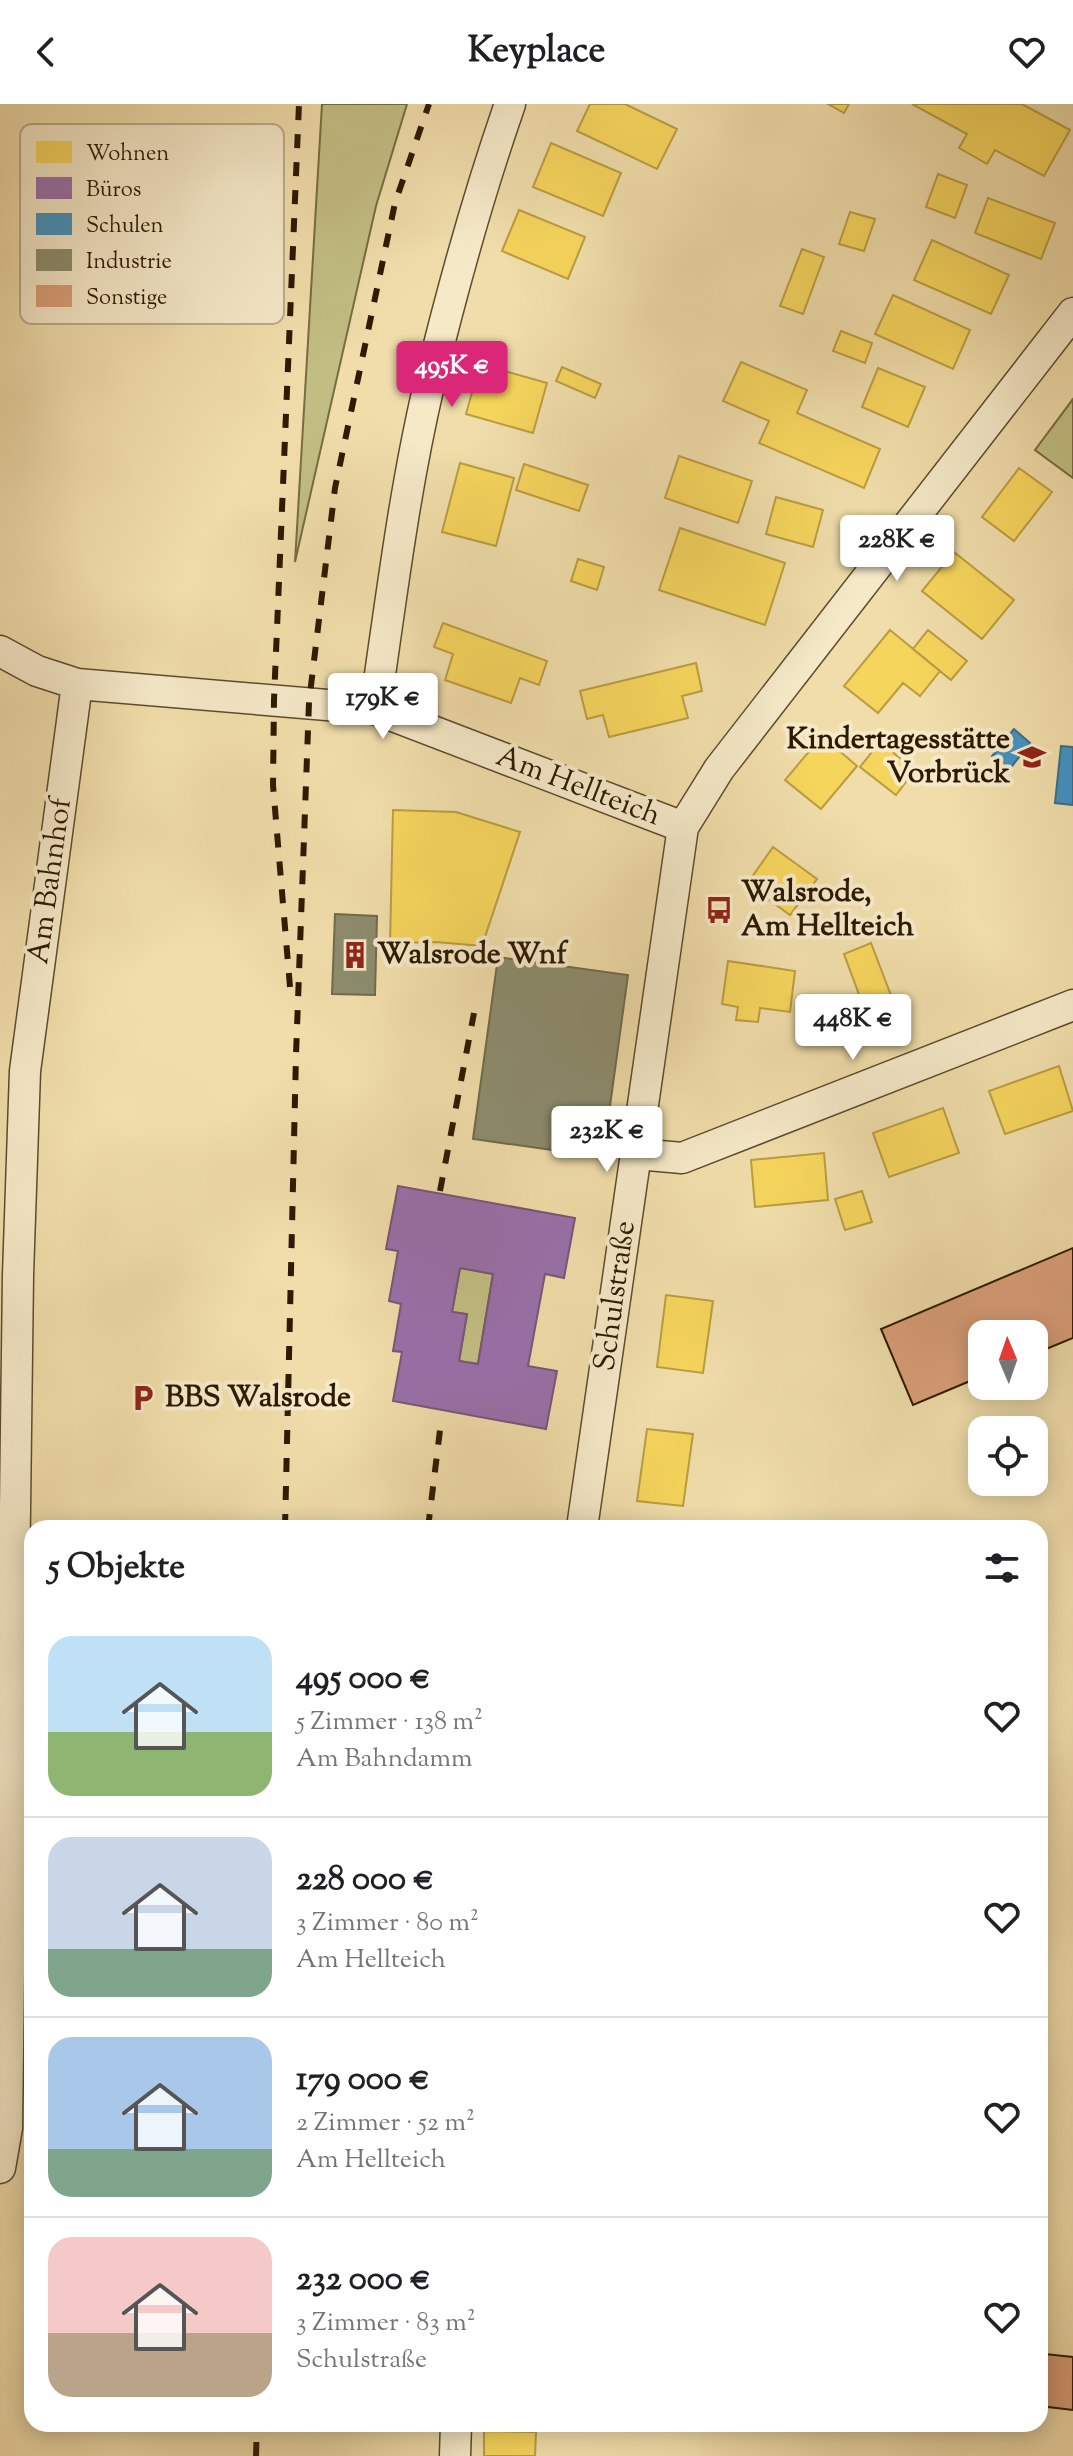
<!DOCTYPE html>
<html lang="de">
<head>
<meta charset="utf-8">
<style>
  :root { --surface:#fff; --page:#f2f2f2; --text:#202124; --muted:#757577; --line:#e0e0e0; --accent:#db2777 }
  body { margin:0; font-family:"Sorts Mill Goudy",serif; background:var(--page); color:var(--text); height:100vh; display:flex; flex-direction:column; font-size:30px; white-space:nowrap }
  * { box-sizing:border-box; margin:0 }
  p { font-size:26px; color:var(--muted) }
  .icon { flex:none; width:44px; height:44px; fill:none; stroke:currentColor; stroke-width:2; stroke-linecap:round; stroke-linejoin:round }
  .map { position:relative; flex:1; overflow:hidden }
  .panel { position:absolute; left:24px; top:1416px; width:1024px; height:912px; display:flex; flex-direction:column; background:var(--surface); border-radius:24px; box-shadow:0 4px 20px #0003 }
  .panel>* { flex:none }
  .needle { width:52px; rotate:358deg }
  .tools { position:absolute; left:968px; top:1216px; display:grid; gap:16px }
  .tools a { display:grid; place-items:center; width:80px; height:80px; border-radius:16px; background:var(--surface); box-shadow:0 4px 20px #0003; font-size:40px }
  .price { position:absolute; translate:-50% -68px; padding:0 18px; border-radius:8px; background:#fff; color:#222; font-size:26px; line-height:52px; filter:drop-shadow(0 2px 4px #0008) }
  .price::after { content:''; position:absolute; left:50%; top:48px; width:24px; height:18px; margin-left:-12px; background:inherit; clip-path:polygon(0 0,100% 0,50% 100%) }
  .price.on { background:var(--accent); color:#fff }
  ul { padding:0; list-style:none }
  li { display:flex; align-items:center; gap:24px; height:200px; padding:0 24px }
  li+li { border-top:2px solid var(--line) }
  li span { display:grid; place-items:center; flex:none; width:224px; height:160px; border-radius:24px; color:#555 }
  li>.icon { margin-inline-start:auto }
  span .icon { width:96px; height:96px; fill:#fffc; stroke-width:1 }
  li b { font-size:34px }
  h2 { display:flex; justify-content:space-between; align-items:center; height:96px; padding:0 24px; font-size:34px }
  header { display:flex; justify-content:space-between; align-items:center; height:104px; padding:0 24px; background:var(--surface); font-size:36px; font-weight:700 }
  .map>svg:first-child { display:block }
  .green { fill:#c2be83; stroke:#786c42; stroke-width:2 }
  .homes { fill:#f6d55c; stroke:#ba9d41; stroke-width:2 }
  .offices { fill:#9970ab; stroke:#795678; stroke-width:2; fill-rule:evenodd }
  .schools { fill:#4393c3; stroke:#3c6f89; stroke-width:2 }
  .industry { fill:#8c8c6e; stroke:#706a4e; stroke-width:2 }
  .building { fill:#da9f79; stroke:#2d1a02; stroke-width:2 }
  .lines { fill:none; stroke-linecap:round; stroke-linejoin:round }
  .minor-casing { stroke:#5e4b2c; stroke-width:33 }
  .minor { stroke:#f5e9c8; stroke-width:30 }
  .rail { stroke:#2d1a02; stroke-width:6; stroke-dasharray:14 14; stroke-linecap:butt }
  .labels { text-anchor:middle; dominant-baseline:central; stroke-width:8; stroke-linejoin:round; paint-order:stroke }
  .poi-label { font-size:30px; font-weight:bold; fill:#2d1a02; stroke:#f5e9c8; text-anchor:start }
  .street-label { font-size:30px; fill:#2d1a02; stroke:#f5e9c8 }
  .key { fill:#f5e9c8; stroke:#b9ab8d; stroke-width:2 }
  .key-label { font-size:22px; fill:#2d1a02 }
</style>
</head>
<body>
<header><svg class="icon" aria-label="back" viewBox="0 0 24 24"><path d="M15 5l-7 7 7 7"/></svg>Keyplace<svg class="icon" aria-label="heart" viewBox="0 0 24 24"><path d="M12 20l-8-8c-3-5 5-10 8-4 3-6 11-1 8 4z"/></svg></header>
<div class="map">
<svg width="1073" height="2352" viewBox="0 0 1073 2352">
  <rect width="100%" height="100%" fill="#f0ddaa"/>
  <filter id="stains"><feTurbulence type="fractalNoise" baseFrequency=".0025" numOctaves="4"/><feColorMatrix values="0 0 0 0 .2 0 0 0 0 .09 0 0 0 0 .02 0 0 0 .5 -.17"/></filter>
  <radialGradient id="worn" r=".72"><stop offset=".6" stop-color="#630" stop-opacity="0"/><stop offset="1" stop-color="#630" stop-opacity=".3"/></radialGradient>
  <path class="green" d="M322,0H407L376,102L295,458Z
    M1073,295V374L1035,346Z
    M460,1164L493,1170L478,1260L459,1257L467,1210L452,1208Z"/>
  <path class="homes" d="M590,0H625L677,25L657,65L577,27Z
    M828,0H849L844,9Z
    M912,0H1022L1070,26L1044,72L995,46L987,60L959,44L967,30Z
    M551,39L621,69L603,112L533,83Z
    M938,70L967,81L955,114L926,103Z
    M988,94L1055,119L1041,155L975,129Z
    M519,106L585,133L568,175L502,147Z
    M850,108L875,115L864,147L839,140Z
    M932,136L1009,171L991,210L914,176Z
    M802,145L824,153L803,210L780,202Z
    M893,191L970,226L953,265L875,230Z
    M841,227L872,239L865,259L833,247Z
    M741,258L807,286L797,309L880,345L864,384L759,339L769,317L723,297Z
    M480,260L547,279L533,329L466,310Z
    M562,263L601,280L595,294L556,277Z
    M878,264L925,283L908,323L862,303Z
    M679,352L752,377L738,419L665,394Z
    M460,359L514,374L496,442L442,428Z
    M524,360L588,381L579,407L516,386Z
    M1019,364L1052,388L1014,437L982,413Z
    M776,393L823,406L813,443L766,430Z
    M680,424L785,459L765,521L659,486Z
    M954,448L1014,496L982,535L922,487Z
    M578,455L604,463L597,486L571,477Z
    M443,519L547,557L539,581L520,574L511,599L445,576L453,550L434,543Z
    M890,526L940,567L920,592L903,579L878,609L844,582Z
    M928,526L967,557L951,576L913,545Z
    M696,559L702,587L682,592L688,614L609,633L603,611L587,615L580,587Z
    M822,632L857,662L821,705L785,676Z
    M880,638L915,666L896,691L860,663Z
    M393,706L456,708L520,728L482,842L436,838L390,839Z
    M773,743L817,775L790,811L747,780Z
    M871,839L892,894L864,904L844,850Z
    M728,857L795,867L790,908L760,904L758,918L736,916L738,903L722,900Z
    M1059,962L1073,1007L1005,1030L989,987Z
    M943,1004L959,1049L889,1073L873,1029Z
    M824,1049L828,1096L755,1103L751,1056Z
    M862,1087L872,1118L845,1126L835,1095Z
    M666,1191L713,1197L703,1269L657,1263Z
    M647,1325L693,1330L683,1402L637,1397Z
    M484,2327L536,2328L535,2352H484Z"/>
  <path class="offices" d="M398,1082L575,1114L564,1174L545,1170L528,1262L557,1267L546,1325L393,1297L402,1248L393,1247L401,1200L389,1197L398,1147L386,1145ZM460,1164L493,1170L478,1260L459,1257L467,1210L452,1208Z"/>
  <path class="schools" d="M1014,625L1030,639L1009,666L992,652Z
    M1061,642L1073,643V701L1055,699Z"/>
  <path class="industry" d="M335,810L377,812L375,891L332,890Z
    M498,853L628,871L603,1053L473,1035Z"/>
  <path class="building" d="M1073,1144V1234L1034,1250V1230H982V1272L913,1301L881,1225Z
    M1045,2250L1073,2253V2306L1040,2302Z"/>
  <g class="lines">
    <g class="minor-casing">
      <path id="minor" d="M0,547L37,567L77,580L375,605L683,723
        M375,605C391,497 404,387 429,281C452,186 478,92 510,0
        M637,1050L682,1054L1073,901
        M582,1424L683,723L719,665L1073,209
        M0,2064L7,2024L18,1171L25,967L77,580
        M455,2352L456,2320"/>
    </g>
    <use href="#minor" class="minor"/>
    <path class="rail" d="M290,883L273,681L274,596L299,0
      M440,1087L474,909
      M285,1424L296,951L309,598L335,384L395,99L429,0
      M428,1424L441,1318
      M256,2352L257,2320"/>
  </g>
  <defs>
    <g id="school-bare" transform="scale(2.16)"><path d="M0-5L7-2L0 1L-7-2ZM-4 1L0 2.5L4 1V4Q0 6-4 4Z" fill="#8f2418" stroke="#f5e9c8" stroke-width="2.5" paint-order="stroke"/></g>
    <g id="bus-bare" transform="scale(2.16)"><path d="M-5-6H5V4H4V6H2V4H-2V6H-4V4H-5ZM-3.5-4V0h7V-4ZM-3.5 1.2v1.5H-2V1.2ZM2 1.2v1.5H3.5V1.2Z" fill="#8f2418" stroke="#f5e9c8" stroke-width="2.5" paint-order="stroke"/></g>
    <g id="building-bare" transform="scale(2.16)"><path d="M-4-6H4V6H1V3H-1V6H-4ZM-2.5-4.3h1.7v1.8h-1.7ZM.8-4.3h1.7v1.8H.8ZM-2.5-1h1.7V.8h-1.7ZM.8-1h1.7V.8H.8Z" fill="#8f2418" stroke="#f5e9c8" stroke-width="2.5" paint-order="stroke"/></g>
    <g id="parking-bare" transform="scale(2.16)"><path d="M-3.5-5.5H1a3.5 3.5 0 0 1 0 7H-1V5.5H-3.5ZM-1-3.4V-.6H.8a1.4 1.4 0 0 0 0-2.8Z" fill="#8f2418" stroke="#f5e9c8" stroke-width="2.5" paint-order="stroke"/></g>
  </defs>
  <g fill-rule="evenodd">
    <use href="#school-bare" x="1032" y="653"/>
    <use href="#bus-bare" x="719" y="806"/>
    <use href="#building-bare" x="355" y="851"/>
    <use href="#parking-bare" x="143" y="1294"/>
  </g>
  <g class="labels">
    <g class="poi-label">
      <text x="1010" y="636" text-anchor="end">Kindertagesstätte<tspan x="1010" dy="34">Vorbrück</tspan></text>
      <text x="741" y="789">Walsrode,<tspan x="741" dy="34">Am Hellteich</tspan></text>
      <text x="377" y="851">Walsrode Wnf</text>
      <text x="165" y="1294">BBS Walsrode</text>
    </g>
    <g class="street-label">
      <text transform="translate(578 683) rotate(21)">Am Hellteich</text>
      <text transform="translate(51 777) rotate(-82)">Am Bahnhof</text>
      <text transform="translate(616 1192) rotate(-82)">Schulstraße</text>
    </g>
  </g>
  <rect x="20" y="20" width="264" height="200" rx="12" class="key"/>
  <rect x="36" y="37" width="36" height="22" fill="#f6d55c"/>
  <rect x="36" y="73" width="36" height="22" fill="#9970ab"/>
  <rect x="36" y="109" width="36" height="22" fill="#4393c3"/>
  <rect x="36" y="145" width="36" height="22" fill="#8c8c6e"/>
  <rect x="36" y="181" width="36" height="22" fill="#da9f79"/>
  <g class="key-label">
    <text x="86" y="56">Wohnen</text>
    <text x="86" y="92">Büros</text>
    <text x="86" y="128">Schulen</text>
    <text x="86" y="164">Industrie</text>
    <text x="86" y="200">Sonstige</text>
  </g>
  <rect width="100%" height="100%" filter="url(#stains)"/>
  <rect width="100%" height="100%" fill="url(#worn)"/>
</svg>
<div class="tools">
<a><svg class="needle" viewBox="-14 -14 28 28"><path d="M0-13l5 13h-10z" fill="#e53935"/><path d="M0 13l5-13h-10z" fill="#757577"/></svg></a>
<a><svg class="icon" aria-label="locate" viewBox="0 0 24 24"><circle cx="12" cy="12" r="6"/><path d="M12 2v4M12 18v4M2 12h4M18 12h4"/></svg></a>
</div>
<b class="price on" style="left:452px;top:305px">495K €</b>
<b class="price" style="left:897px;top:479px">228K €</b>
<b class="price" style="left:383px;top:637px">179K €</b>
<b class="price" style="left:853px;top:958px">448K €</b>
<b class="price" style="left:607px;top:1070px">232K €</b>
<section class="panel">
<h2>5 Objekte<svg class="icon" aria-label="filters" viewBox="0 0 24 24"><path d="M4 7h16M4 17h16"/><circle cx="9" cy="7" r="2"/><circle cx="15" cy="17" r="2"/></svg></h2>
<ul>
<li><span style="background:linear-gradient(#bfe0f5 60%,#8fb573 0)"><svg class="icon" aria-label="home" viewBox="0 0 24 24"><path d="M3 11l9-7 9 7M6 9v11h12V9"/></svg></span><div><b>495 000 €</b><p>5 Zimmer · 138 m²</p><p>Am Bahndamm</p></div><svg class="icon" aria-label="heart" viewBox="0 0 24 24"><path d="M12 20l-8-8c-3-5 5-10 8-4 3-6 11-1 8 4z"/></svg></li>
<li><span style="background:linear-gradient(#c9d6e8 70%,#7fa58c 0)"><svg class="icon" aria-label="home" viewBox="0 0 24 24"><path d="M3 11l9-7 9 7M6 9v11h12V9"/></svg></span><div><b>228 000 €</b><p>3 Zimmer · 80 m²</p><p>Am Hellteich</p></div><svg class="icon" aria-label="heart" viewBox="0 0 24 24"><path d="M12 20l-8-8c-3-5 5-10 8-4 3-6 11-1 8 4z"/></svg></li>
<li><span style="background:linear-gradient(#a9c7e8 70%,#7fa58c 0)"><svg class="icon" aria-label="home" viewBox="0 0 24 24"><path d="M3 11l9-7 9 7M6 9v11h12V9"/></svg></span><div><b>179 000 €</b><p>2 Zimmer · 52 m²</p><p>Am Hellteich</p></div><svg class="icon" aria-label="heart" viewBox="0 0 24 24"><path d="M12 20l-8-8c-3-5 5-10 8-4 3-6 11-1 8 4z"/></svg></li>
<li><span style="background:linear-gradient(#f6c9c9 60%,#b9a48a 0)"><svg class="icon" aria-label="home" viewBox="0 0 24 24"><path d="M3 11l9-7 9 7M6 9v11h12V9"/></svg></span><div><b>232 000 €</b><p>3 Zimmer · 83 m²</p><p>Schulstraße</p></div><svg class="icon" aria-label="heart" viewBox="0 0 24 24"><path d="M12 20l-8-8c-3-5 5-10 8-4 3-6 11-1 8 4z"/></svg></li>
</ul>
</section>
</div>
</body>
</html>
